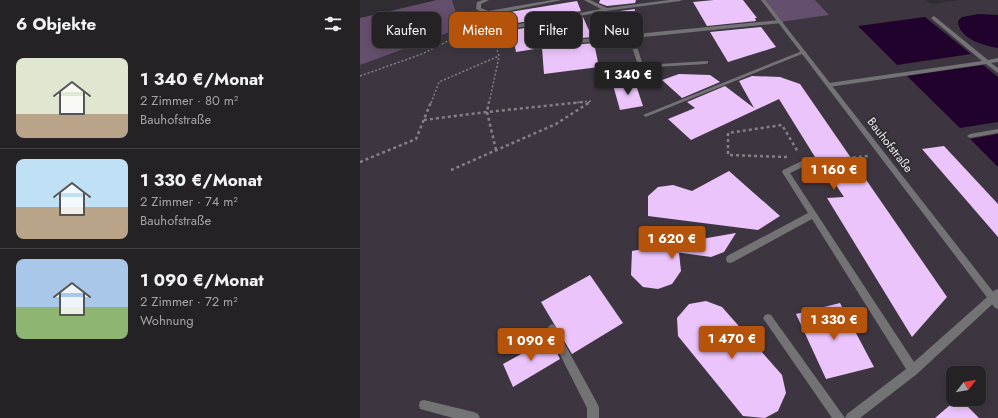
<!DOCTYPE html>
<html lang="de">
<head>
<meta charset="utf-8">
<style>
  :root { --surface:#252226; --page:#312f32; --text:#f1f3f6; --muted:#a3a4a7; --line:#423f43; --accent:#b45309 }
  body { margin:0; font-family:Jost,sans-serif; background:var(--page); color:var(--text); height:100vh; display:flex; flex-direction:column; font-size:15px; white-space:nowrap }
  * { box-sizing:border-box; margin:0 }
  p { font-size:13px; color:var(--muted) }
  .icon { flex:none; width:22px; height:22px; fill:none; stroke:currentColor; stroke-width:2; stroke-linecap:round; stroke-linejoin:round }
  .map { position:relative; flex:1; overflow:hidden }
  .details { display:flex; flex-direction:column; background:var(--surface); width:360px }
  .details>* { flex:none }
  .top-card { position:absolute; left:12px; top:12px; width:380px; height:36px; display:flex; gap:8px }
  .needle { width:26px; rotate:59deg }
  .controls { position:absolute; left:586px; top:366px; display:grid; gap:8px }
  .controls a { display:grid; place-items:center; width:40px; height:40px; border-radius:8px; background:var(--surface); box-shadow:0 2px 10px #0003,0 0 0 1px var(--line); font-size:20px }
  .price { position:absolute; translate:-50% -34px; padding:0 9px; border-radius:4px; background:var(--accent); color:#fff; font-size:13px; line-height:26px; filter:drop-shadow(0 1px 2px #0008) }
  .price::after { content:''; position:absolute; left:50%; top:24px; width:12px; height:9px; margin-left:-6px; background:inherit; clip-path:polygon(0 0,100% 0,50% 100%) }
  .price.active { background:#222; color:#fff }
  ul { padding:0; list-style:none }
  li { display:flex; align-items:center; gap:12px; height:100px; padding:0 16px }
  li+li { border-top:1px solid var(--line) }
  li span { display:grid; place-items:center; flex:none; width:112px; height:80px; border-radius:8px; color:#555 }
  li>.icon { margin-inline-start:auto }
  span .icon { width:48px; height:48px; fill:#fffc; stroke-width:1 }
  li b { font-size:17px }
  h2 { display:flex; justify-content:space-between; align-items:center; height:48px; padding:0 16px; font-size:17px }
  .tag { padding:0 14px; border-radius:8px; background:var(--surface); box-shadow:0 2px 10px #0003,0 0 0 1px var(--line); font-size:14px; line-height:36px }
  .tag.active { background:var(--accent); color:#fff }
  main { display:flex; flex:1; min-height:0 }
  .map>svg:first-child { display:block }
  .built { fill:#3d3640; fill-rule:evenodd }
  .green { fill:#654f6e }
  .water { fill:#21022c }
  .building { fill:#ecc4fc }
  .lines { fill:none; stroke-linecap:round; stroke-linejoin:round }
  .path-far1 { stroke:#848185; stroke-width:1.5; stroke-dasharray:2 2; stroke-linecap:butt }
  .path { stroke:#848185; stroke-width:2.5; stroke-dasharray:3 3; stroke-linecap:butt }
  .lane { fill:#737274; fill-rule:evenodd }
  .street { fill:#737274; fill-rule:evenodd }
  .labels { text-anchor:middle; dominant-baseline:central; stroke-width:4; stroke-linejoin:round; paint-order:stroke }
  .street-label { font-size:12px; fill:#edeaee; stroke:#312e33 }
</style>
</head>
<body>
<main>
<section class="details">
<h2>6 Objekte<svg class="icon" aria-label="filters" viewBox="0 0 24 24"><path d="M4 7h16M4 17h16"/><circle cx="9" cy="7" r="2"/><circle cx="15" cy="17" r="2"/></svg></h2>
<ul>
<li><span style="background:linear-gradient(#dfe7d0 70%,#b9a48a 0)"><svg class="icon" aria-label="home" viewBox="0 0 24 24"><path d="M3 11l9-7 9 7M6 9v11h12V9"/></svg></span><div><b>1 340 €/Monat</b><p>2 Zimmer · 80 m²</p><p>Bauhofstraße</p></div></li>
<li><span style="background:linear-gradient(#bfe0f5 60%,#b9a48a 0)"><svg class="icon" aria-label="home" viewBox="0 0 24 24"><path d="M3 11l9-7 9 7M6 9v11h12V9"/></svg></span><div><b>1 330 €/Monat</b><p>2 Zimmer · 74 m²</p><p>Bauhofstraße</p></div></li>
<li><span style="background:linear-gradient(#a9c7e8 60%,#8fb573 0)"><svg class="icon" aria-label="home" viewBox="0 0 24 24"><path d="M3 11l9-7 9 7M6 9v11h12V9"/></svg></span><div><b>1 090 €/Monat</b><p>2 Zimmer · 72 m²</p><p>Wohnung</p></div></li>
</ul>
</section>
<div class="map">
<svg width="638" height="418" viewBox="0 0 638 418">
  <rect width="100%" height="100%" fill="#312e33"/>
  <path class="built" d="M92,0H403L469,15L455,0H565L571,4L600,0H638V418H0V65L101,28ZM593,373H619V399H593Z"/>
  <path class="green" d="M77,0H92L101,28L0,65V18Z
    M403,0H455L469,15L420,22Z"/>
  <path class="water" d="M619,14L638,15V48C624,46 598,38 598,21L602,17Z
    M565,17L611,54L537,65L498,26Z
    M623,65L638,77V122L600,128L547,76Z
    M638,134V167L610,139Z"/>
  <path class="building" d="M240,0H276L275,3L247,6L239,3Z
    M354,0H383L397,18H395L396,21L347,26L333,2Z
    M217,1L221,11L152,24L150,12Z
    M275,9L274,18L235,25L237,14Z
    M223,17L232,37L183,42L179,45L181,48L156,52L152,31L154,30Z
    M401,27L416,47L368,62L350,32Z
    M234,43L239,67L184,74L182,48Z
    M319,74L350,75L360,82L322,98L302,80Z
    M392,76L420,77L440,84L587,297L552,337L467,198L484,197L457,157H455L419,99L331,140L308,119L335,108L327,102L365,86L394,108L379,81Z
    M275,82L283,106L260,110L253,85Z
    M584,146L638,204V237L562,149Z
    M369,171L420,216L398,230L288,216V196L298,187L313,185L332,191Z
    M376,233L364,252L351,257L315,252L319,253L321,271L312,284L298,289L283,287L271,275L272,251Z
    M230,275L263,323L212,354L181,302Z
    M346,301L362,307L422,375L426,393L418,411L405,418L383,416L318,336L317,318L329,304Z
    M480,303L514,367L466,379L436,314Z
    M190,338L200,359L153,387L143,364Z
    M597,399H600L619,418H575Z"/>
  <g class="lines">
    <path class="path-far1" d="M0,76L62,54L100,35L119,33
      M71,103L79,82L139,56L134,41
      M129,103L139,57
      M213,103L231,101L228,103"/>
    <path class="path" d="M64,120L127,112L129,102
      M136,150L127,112L223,102
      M427,157L368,155V133L422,125L438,152
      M457,161L508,156
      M0,162L56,139L71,102
      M91,170L196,124L230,102"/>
    <path class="lane" d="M123,0H129L121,4V8L128,11L192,0H202L128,15L116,9L117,2Z
      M224,0H230L247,8L309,0H322L320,1L246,11L131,33L128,31L131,29L241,9Z
      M574,16L628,60L638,58V62L631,63L638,68V73L626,64L469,87L466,85L469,83L622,61L572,19L571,18Z
      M420,20L423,22L422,23L274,38L283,65L348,61V63L346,64L279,68L269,38L183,47L180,45L183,43Z
      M442,51L447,52L288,116L286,117L283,115Z
      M638,129V133L610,138L607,136L610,134Z
      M444,160L448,163L447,165L430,173L554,362L635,290L638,289V299L557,374L500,418H485L487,414L546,369L452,219L373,262L370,263L367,262L366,259L367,256L448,213L422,172L423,170Z
      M408,314L411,315L485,418H472L405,321L403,318L405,315Z
      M192,324L195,326L237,403L239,407V418H227V408L187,329L189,326Z
      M64,400L114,412L118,414L120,418H93L64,410L60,409L59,405L60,401Z"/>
    <path class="street" d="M401,0H405L638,298V309L635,308Z"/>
  </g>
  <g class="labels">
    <g class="street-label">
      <text transform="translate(530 145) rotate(52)">Bauhofstraße</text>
    </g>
  </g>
</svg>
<div class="controls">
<a><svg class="needle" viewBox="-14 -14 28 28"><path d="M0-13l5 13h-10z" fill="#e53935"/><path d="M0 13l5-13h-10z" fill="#a3a4a7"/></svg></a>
</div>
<b class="price active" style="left:268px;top:96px">1 340 €</b>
<b class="price" style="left:474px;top:191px">1 160 €</b>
<b class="price" style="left:312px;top:260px">1 620 €</b>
<b class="price" style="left:474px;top:341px">1 330 €</b>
<b class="price" style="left:372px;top:360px">1 470 €</b>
<b class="price" style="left:171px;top:362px">1 090 €</b>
<div class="top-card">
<a class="tag">Kaufen</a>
<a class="tag active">Mieten</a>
<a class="tag">Filter</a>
<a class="tag">Neu</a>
</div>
</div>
</main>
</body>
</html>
